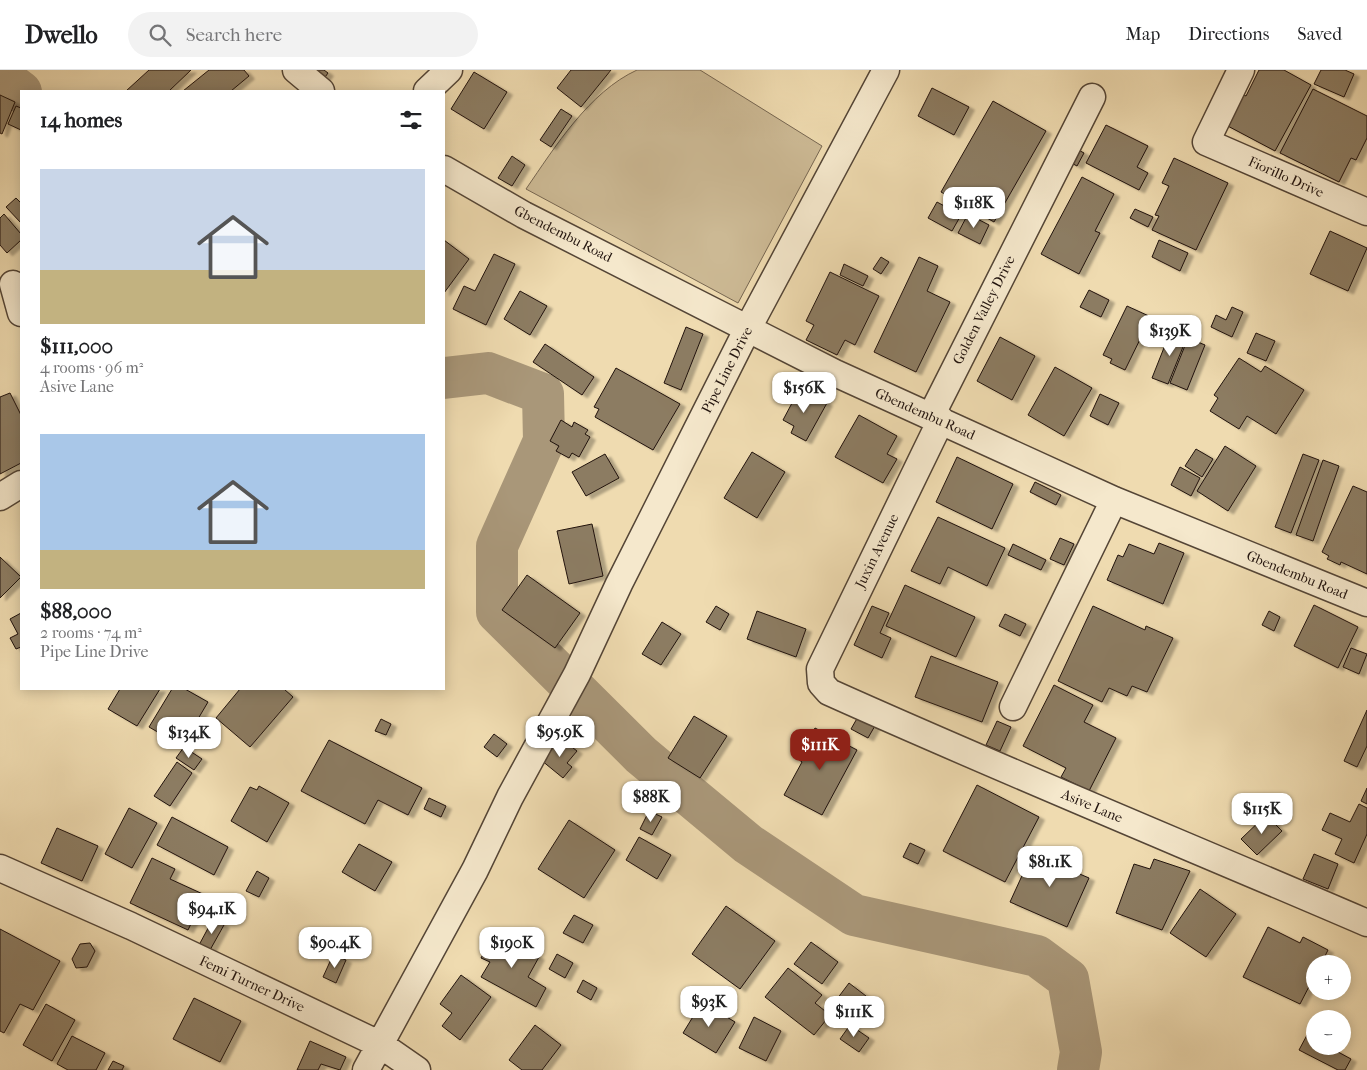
<!DOCTYPE html>
<html lang="en">
<head>
<meta charset="utf-8">
<style>
  :root { --surface:#fff; --page:#f2f2f2; --text:#202124; --muted:#757577; --line:#e0e0e0; --accent:#8f2418 }
  body { margin:0; font-family:"IM FELL French Canon",serif; background:var(--page); color:var(--text); height:100vh; display:flex; flex-direction:column; font-size:19px; white-space:nowrap }
  * { box-sizing:border-box; margin:0 }
  p { font-size:16px; color:var(--muted) }
  .icon { flex:none; width:28px; height:28px; fill:none; stroke:currentColor; stroke-width:2; stroke-linecap:round; stroke-linejoin:round }
  .map { position:relative; flex:1; overflow:hidden }
  .details { position:absolute; left:20px; top:20px; width:425px; height:600px; display:flex; flex-direction:column; background:var(--surface); border-radius:0px; box-shadow:0 2px 12px #0003 }
  .details>* { flex:none }
  .buttons { position:absolute; left:1306px; top:885px; display:grid; gap:10px }
  .buttons a { display:grid; place-items:center; width:45px; height:45px; border-radius:50%; background:var(--surface); box-shadow:0 2px 12px #0003; font-size:25px }
  .price { position:absolute; translate:-50% -42px; padding:0 11px; border-radius:10px; background:#fff; color:#222; font-size:16px; line-height:32px; filter:drop-shadow(0 1px 2px #0008) }
  .price::after { content:''; position:absolute; left:50%; top:30px; width:15px; height:11px; margin-left:-8px; background:inherit; clip-path:polygon(0 0,100% 0,50% 100%) }
  .price.selected { background:var(--accent); color:#fff }
  ul { padding:0; list-style:none }
  li { display:grid; align-content:center; gap:10px; height:265px; padding:0 20px }
  li span { display:grid; place-items:center; height:155px; border-radius:0px; color:#555 }
  li>.icon { margin-inline-start:auto }
  span .icon { width:90px; height:90px; fill:#fffc; stroke-width:1 }
  li b { font-size:21px }
  h2 { display:flex; justify-content:space-between; align-items:center; height:60px; padding:0 20px; font-size:21px }
  header { display:flex; align-items:center; gap:30px; box-sizing:border-box; height:70px; padding:0 25px; background:var(--surface); border-bottom:1px solid var(--line) }
  header strong { font-size:24px }
  nav { display:flex; gap:28px; margin-inline-start:auto; font-size:18px }
  .search { width:350px; height:45px; background:var(--page); display:flex; align-items:center; gap:12px; box-sizing:border-box; padding:0 18px; border-radius:28px; color:var(--muted); font-size:19px }
  .map>svg:first-child { display:block }
  .green { fill:#ccb994; stroke:#766651 }
  .lines { fill:none; stroke-linecap:round; stroke-linejoin:round }
  .river { stroke:#a99779; stroke-width:42 }
  .building { fill:#8c7b62; stroke:#21130e; filter:url(#shadow) }
  .minor-casing { stroke:#544536; stroke-width:29 }
  .minor { stroke:#f5e8cc; stroke-width:26 }
  .labels { text-anchor:middle; dominant-baseline:central; stroke-width:4; stroke-linejoin:round; paint-order:stroke }
  .street-label { font-size:14px; fill:#21130e; stroke:#f5e8cc }
</style>
</head>
<body>
<header>
<strong>Dwello</strong>
<div class="search"><svg class="icon" aria-label="search" viewBox="0 0 24 24"><circle cx="10" cy="10" r="6"/><path d="M15 15l6 6"/></svg>Search here</div>
<nav><a>Map</a><a>Directions</a><a>Saved</a></nav>
</header>
<div class="map">
<svg width="1367" height="1000" viewBox="0 0 1367 1000">
  <defs>
    <filter id="shadow"><feDropShadow dx="5.5" dy="3" stdDeviation="1" flood-color="#0004"/></filter>
  </defs>
  <rect width="100%" height="100%" fill="#efdbb0"/>
  <filter id="stains"><feTurbulence type="fractalNoise" baseFrequency=".004" numOctaves="4"/><feColorMatrix values="0 0 0 0 .2 0 0 0 0 .09 0 0 0 0 .02 0 0 0 .5 -.17"/></filter>
  <radialGradient id="worn" r=".72"><stop offset=".6" stop-color="#630" stop-opacity="0"/><stop offset="1" stop-color="#630" stop-opacity=".3"/></radialGradient>
  <path class="green" d="M637,0H700L822,76L738,233L526,119C555,77 589,22 637,0Z"/>
  <g class="lines">
    <path class="river" d="M0,6L21,22
      M444,308L488,303L543,324L544,371L497,476V542L641,685L748,774L854,845L1037,886L1068,909L1081,982L1078,1000"/>
  </g>
  <path class="building" d="M149,0H191L169,21H126Z
    M209,0H244L249,6L231,21H183Z
    M313,0H324L328,3L323,10Z
    M571,0H611L581,37L557,18Z
    M1259,0H1284L1311,15L1275,81L1224,54L1240,23L1246,26Z
    M1321,0H1345L1354,4L1344,27L1314,14Z
    M474,2L507,22L484,59L451,39Z
    M932,18L969,37L954,65L918,46Z
    M1313,19L1367,46V68L1356,90L1351,88L1339,112L1280,83Z
    M0,25L15,32L2,64L0,63Z
    M993,31L1046,61L994,152L941,122Z
    M16,36L21,38V60L8,54Z
    M561,39L572,46L551,77L540,70Z
    M1106,55L1148,76L1137,97L1148,103L1139,120L1086,93Z
    M1073,77L1084,83L1077,96L1066,90Z
    M512,86L525,95L512,116L498,108Z
    M1174,88L1228,113L1196,180L1152,160L1159,146L1155,145L1169,116L1162,113Z
    M1082,107L1114,124L1095,161L1100,163L1079,204L1041,184Z
    M16,128L21,133V153L6,137Z
    M937,132L961,145L952,161L928,148Z
    M1135,139L1153,147L1148,157L1130,148Z
    M4,144L21,164V170L7,183L0,175V148Z
    M968,144L989,155L980,174L958,163Z
    M1330,161L1367,178L1348,221L1310,204Z
    M444,170L469,189L444,223Z
    M1159,170L1188,183L1180,201L1152,187Z
    M494,184L515,194L486,255L453,239L464,216L475,221Z
    M881,187L889,192L881,204L873,199Z
    M919,187L938,196L927,221L950,232L916,302L874,282Z
    M844,194L868,206L863,216L840,205Z
    M830,202L879,226L855,275L845,270L837,285L806,270L814,255L806,251Z
    M1089,220L1109,230L1101,247L1080,237Z
    M520,221L547,236L530,265L504,249Z
    M1127,236L1151,247L1125,300L1110,293L1112,289L1103,285Z
    M1232,237L1243,242L1232,267L1211,257L1216,245L1226,250Z
    M686,257L703,264L681,320L664,313Z
    M1171,260L1187,267L1168,314L1152,308Z
    M1256,263L1275,271L1266,291L1247,283Z
    M1000,267L1035,286L1012,330L977,311Z
    M1188,268L1205,275L1187,320L1170,313Z
    M545,274L594,307L582,325L533,292Z
    M1239,288L1261,302L1265,296L1304,320L1276,364L1247,346L1239,359L1210,341L1218,328L1214,325Z
    M1055,297L1092,318L1064,366L1028,345Z
    M616,298L680,334L653,380L595,347L599,339L594,337Z
    M800,318L827,333L806,371L791,363L794,356L783,350Z
    M10,323L21,345V393L0,404V327Z
    M1100,324L1119,333L1108,355L1090,346Z
    M859,345L897,366L887,384L897,389L883,413L835,387Z
    M561,350L572,357L574,352L588,360L585,364L590,367L579,387L572,383L569,388L556,381L559,376L550,371Z
    M1225,376L1256,396L1228,441L1197,421Z
    M1196,379L1213,389L1202,407L1185,396Z
    M752,382L785,402L757,448L724,428Z
    M605,384L619,408L586,426L572,402Z
    M1303,384L1319,390L1291,463L1275,457Z
    M957,387L1013,414L992,459L936,432Z
    M1323,390L1339,396L1313,471L1296,465Z
    M1180,397L1200,408L1191,426L1171,415Z
    M1035,412L1061,425L1056,435L1030,422Z
    M1353,416L1367,422V504L1341,492L1340,495L1327,489L1329,486L1322,482Z
    M938,447L1005,478L987,516L948,497L940,514L911,501Z
    M592,454L603,506L569,514L557,461Z
    M1060,468L1074,474L1064,495L1050,489Z
    M1159,473L1184,483L1163,534L1107,510L1118,485L1123,487L1129,474L1154,484Z
    M1013,474L1046,490L1041,500L1008,485Z
    M0,487L21,507L0,528Z
    M527,505L580,543L555,578L502,540Z
    M905,515L975,547L956,587L886,556Z
    M1314,535L1358,557L1338,598L1294,576Z
    M716,536L729,544L720,560L706,552Z
    M872,536L889,543L880,563L891,568L882,588L854,575Z
    M1093,536L1145,560L1146,556L1173,568L1147,622L1132,616L1127,626L1109,618L1102,632L1058,611Z
    M757,541L806,559L796,587L747,569Z
    M1269,541L1280,547L1274,561L1262,555Z
    M21,543V577L16,579L10,568L18,564L10,549Z
    M1005,544L1026,554L1020,566L999,556Z
    M662,552L681,564L661,595L642,584Z
    M1351,578L1367,584L1359,604L1343,597Z
    M931,586L998,612L982,652L915,627Z
    M1054,615L1093,635L1084,652L1116,668L1089,721L1061,707L1066,698L1023,676Z
    M120,619H160L137,656L108,639Z
    M172,619H185L208,632L182,676L149,657Z
    M240,619H284L293,627L250,677L216,648Z
    M1367,640V676L1357,697L1344,691Z
    M859,645L876,654L868,668L851,659Z
    M694,646L727,666L700,708L668,688Z
    M381,649L391,654L386,665L375,661Z
    M997,651L1011,657L1000,681L986,675Z
    M815,658L857,680L822,745L784,725L802,692L798,689Z
    M494,664L507,674L497,687L484,677Z
    M560,668L577,681L567,693L572,697L563,708L541,690Z
    M329,670L422,718L408,745L378,730L365,754L301,721Z
    M184,677L202,689L194,700L176,688Z
    M177,692L192,703L170,736L154,726Z
    M977,715L1039,747L1005,812L943,781Z
    M259,716L289,733L267,772L231,751L250,717L257,720Z
    M1367,718V734L1361,731Z
    M429,728L446,736L441,747L424,739Z
    M1359,734L1367,738V764L1354,793L1335,784L1342,769L1322,760L1330,743L1350,752Z
    M129,738L157,753L132,798L105,784Z
    M649,741L662,747L652,765L640,759Z
    M1266,745L1282,761L1257,785L1241,769Z
    M172,747L228,777L214,805L157,775Z
    M569,750L615,780L584,828L538,799Z
    M57,758L98,776L82,811L41,793Z
    M639,767L671,785L657,809L626,790Z
    M910,773L925,780L918,794L903,787Z
    M359,774L392,792L375,821L342,802Z
    M1045,780L1071,792L1068,799L1089,808L1067,857L1010,832L1031,786L1041,790Z
    M1314,784L1338,794L1328,819L1303,809Z
    M152,788L175,799L170,809L205,825L188,860L130,833Z
    M1154,789L1190,801L1162,860L1116,843L1134,794L1150,799Z
    M257,801L269,808L259,827L246,821Z
    M1200,819L1236,844L1206,887L1170,863Z
    M726,836L775,871L740,919L692,884Z
    M574,845L593,855L583,873L563,863Z
    M213,849L224,855L210,880L199,875Z
    M1268,857L1300,873L1303,867L1328,880L1321,894H1315V905L1300,934L1243,907Z
    M0,859L60,891L33,940L20,934L4,963L0,961Z
    M495,862L539,887L528,907L546,918L536,937L481,907L490,892L481,888Z
    M811,872L838,892L822,914L794,894Z
    M90,873L95,881L87,897L76,898L72,889L80,874Z
    M557,884L573,893L565,908L549,899Z
    M333,885L346,890L336,913L323,907Z
    M788,898L822,925L815,933L830,945L814,965L765,927Z
    M461,905L491,927L460,970L442,956L452,943L440,934Z
    M583,910L597,918L591,930L577,922Z
    M849,913L866,926L854,942L837,929Z
    M194,928L241,951L220,992L173,969Z
    M702,932L735,952L716,983L683,963Z
    M46,934L75,950L52,991L23,975Z
    M754,947L781,961L766,991L739,978Z
    M535,955L561,975L542,1000H522L509,990Z
    M850,955L869,968L859,982L840,969Z
    M1307,965L1315,970V976H1327L1351,989L1345,1000H1338L1299,980Z
    M72,966L105,983L96,1000H68L57,994Z
    M310,971L346,987L340,1000L321,994L318,1000H297Z
    M113,991L124,996L122,1000H108Z"/>
  <g class="lines">
    <g class="minor-casing">
      <path id="minor" d="M296,0L321,21
        M1241,0L1206,72L1367,142
        M427,21L449,0
        M444,99L524,145L835,303L1114,430L1367,533
        M13,214L21,243
        M931,346L1092,27
        M941,350L820,599L821,613L829,622C1007,702 1188,776 1367,853
        M0,427L21,414
        M1013,637L1114,430
        M0,798L131,856L381,975L417,1000
        M366,1000L475,800L510,727L577,604L619,514L748,258L886,0"/>
    </g>
    <use href="#minor" class="minor"/>
  </g>
  <g class="labels">
    <g class="street-label">
      <text transform="translate(1286 107) rotate(24)">Fiorillo Drive</text>
      <text transform="translate(563 164) rotate(27)">Gbendembu Road</text>
      <text transform="translate(984 240) rotate(-63)">Golden Valley Drive</text>
      <text transform="translate(727 300) rotate(-63)">Pipe Line Drive</text>
      <text transform="translate(925 344) rotate(24)">Gbendembu Road</text>
      <text transform="translate(877 481) rotate(-64)">Juxin Avenue</text>
      <text transform="translate(1297 505) rotate(22)">Gbendembu Road</text>
      <text transform="translate(1092 736) rotate(23)">Asive Lane</text>
      <text transform="translate(252 914) rotate(25)">Femi Turner Drive</text>
    </g>
  </g>
  <rect width="100%" height="100%" filter="url(#stains)"/>
  <rect width="100%" height="100%" fill="url(#worn)"/>
</svg>
<div class="buttons">
<a>+</a>
<a>−</a>
</div>
<b class="price" style="left:974px;top:159px">$118K</b>
<b class="price" style="left:1170px;top:287px">$139K</b>
<b class="price" style="left:804px;top:344px">$156K</b>
<b class="price" style="left:560px;top:688px">$95.9K</b>
<b class="price" style="left:189px;top:689px">$134K</b>
<b class="price selected" style="left:820px;top:701px">$111K</b>
<b class="price" style="left:651px;top:753px">$88K</b>
<b class="price" style="left:1262px;top:765px">$115K</b>
<b class="price" style="left:1050px;top:818px">$81.1K</b>
<b class="price" style="left:212px;top:865px">$94.1K</b>
<b class="price" style="left:335px;top:899px">$90.4K</b>
<b class="price" style="left:512px;top:899px">$190K</b>
<b class="price" style="left:709px;top:958px">$93K</b>
<b class="price" style="left:854px;top:968px">$111K</b>
<section class="details">
<h2>14 homes<svg class="icon" aria-label="filters" viewBox="0 0 24 24"><path d="M4 7h16M4 17h16"/><circle cx="9" cy="7" r="2"/><circle cx="15" cy="17" r="2"/></svg></h2>
<ul>
<li><span style="background:linear-gradient(#c9d6e8 65%,#c2b280 0)"><svg class="icon" aria-label="home" viewBox="0 0 24 24"><path d="M3 11l9-7 9 7M6 9v11h12V9"/></svg></span><div><b>$111,000</b><p>4 rooms · 96 m²</p><p>Asive Lane</p></div></li>
<li><span style="background:linear-gradient(#a9c7e8 75%,#c2b280 0)"><svg class="icon" aria-label="home" viewBox="0 0 24 24"><path d="M3 11l9-7 9 7M6 9v11h12V9"/></svg></span><div><b>$88,000</b><p>2 rooms · 74 m²</p><p>Pipe Line Drive</p></div></li>
</ul>
</section>
</div>
</body>
</html>
